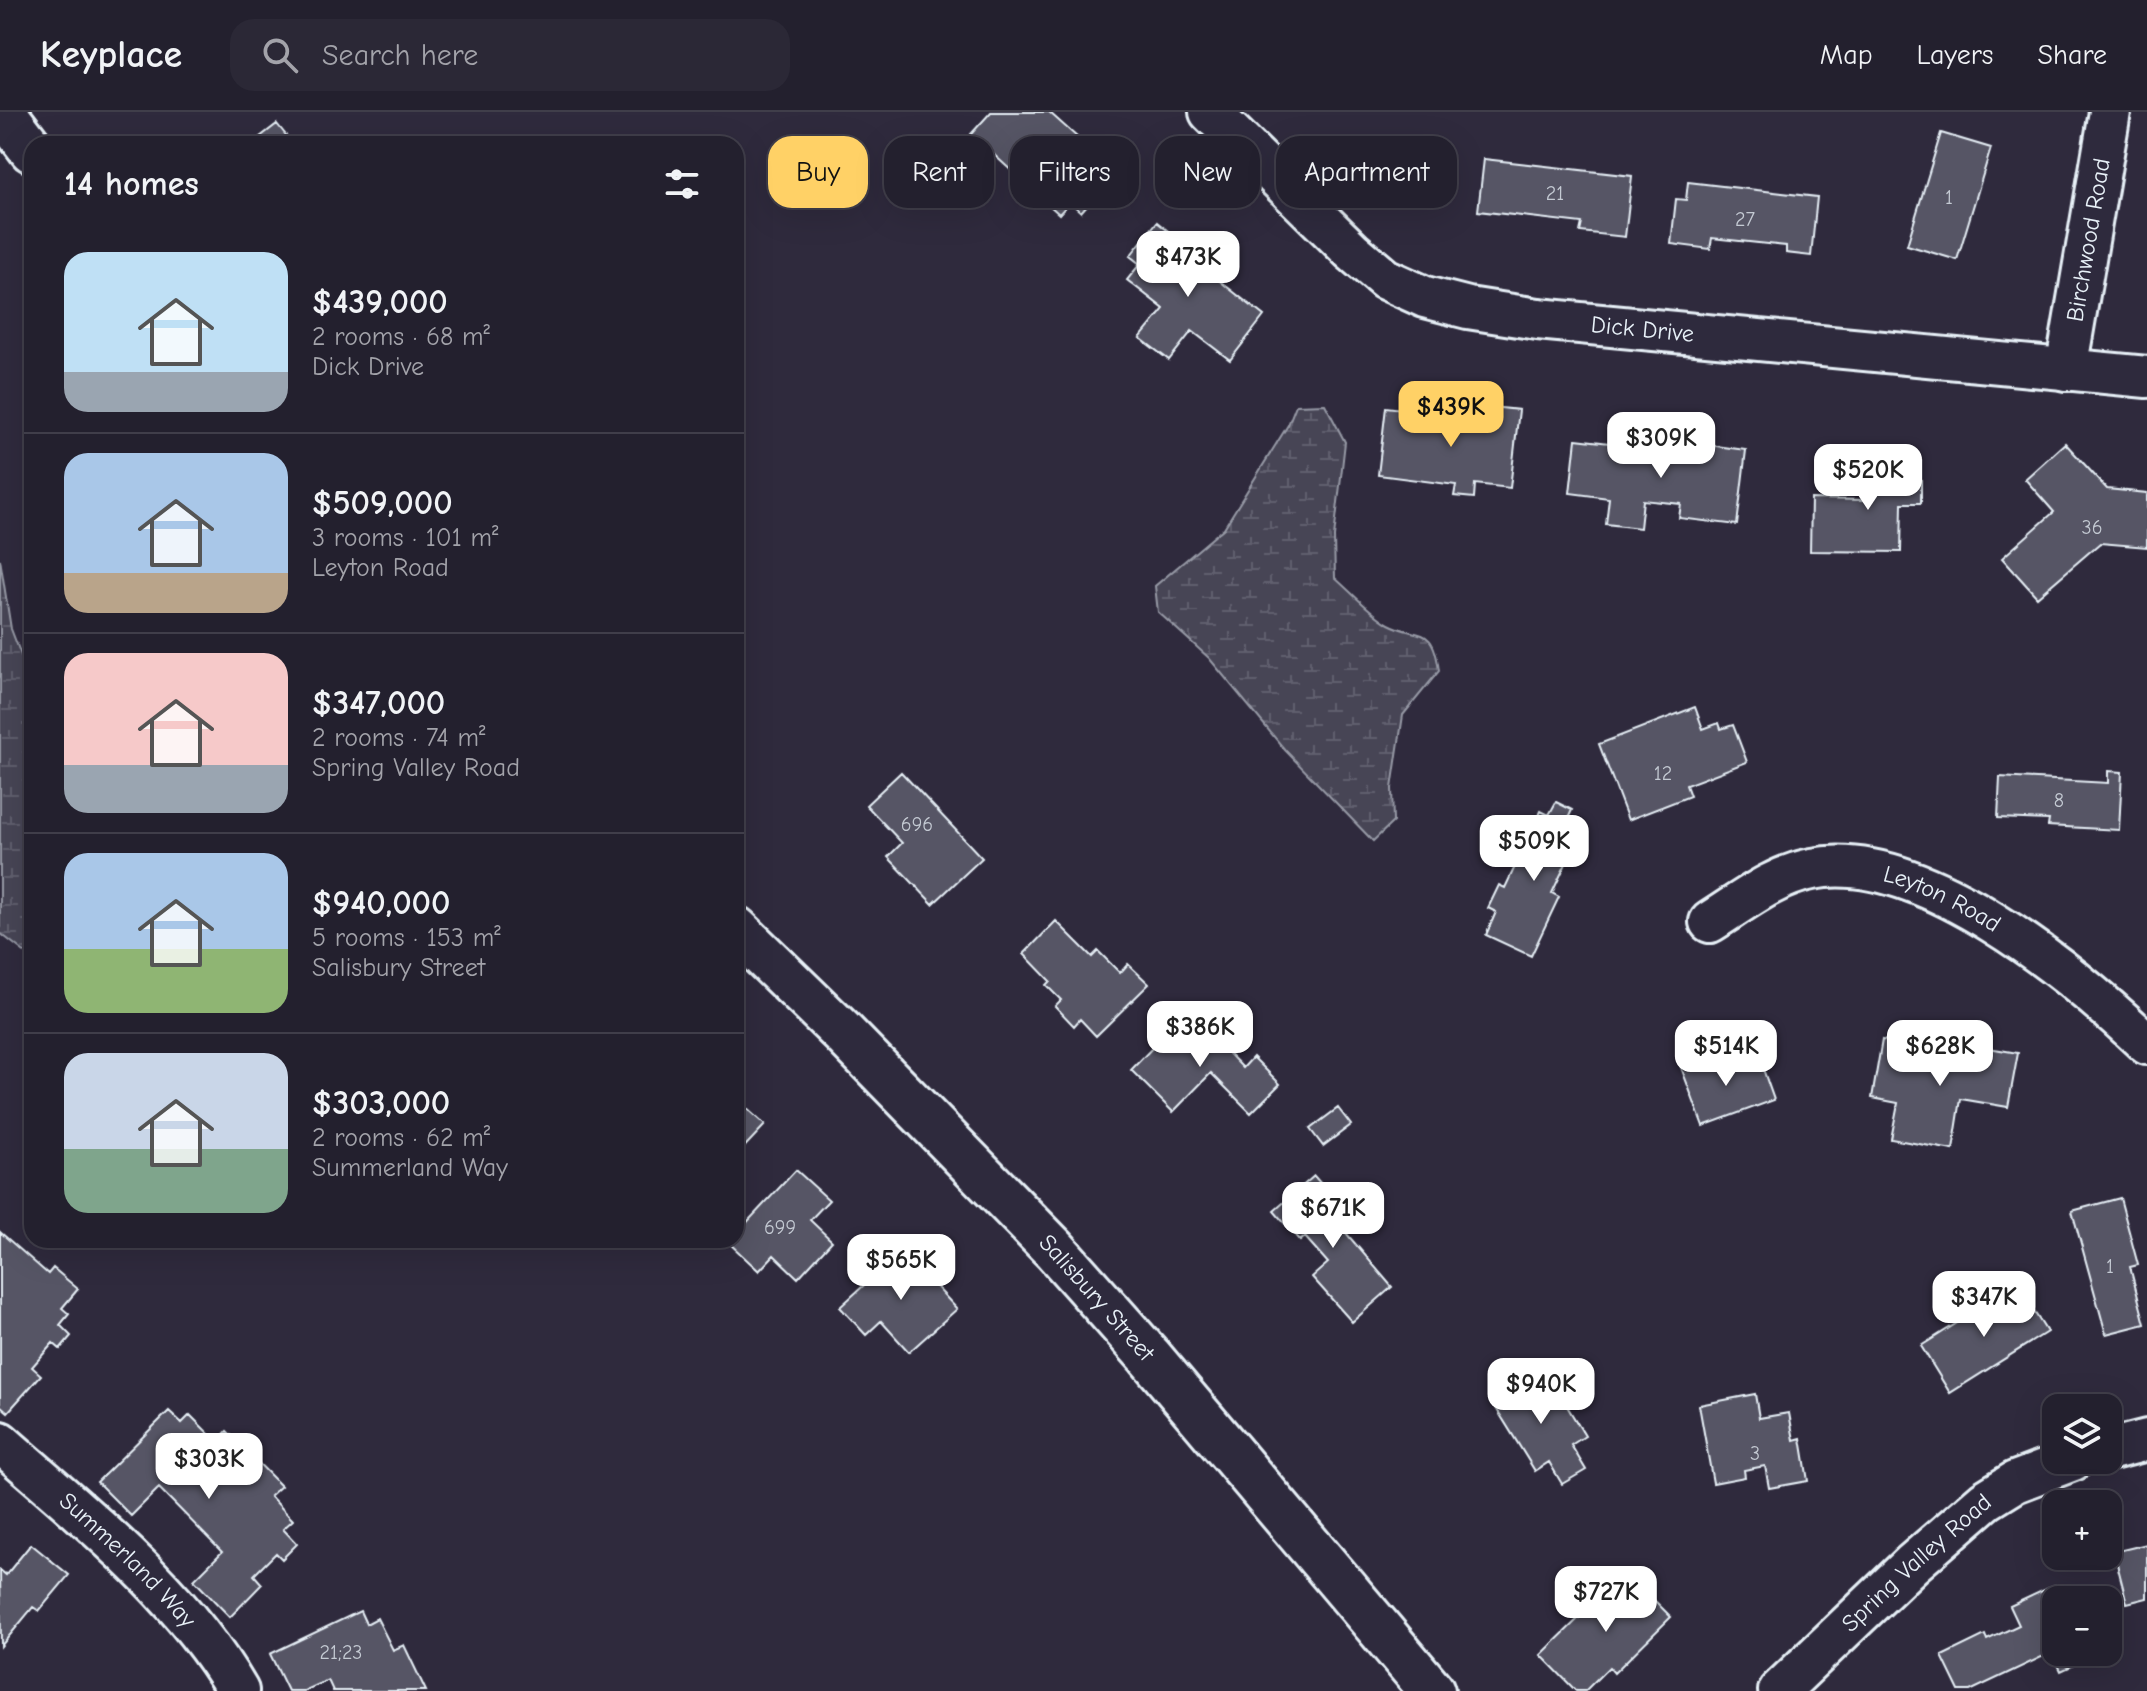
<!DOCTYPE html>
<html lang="en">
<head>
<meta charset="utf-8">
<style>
  :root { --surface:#23202e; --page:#2b2836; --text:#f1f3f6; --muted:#a3a3aa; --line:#403e4a; --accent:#ffd166 }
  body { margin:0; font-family:"Comic Neue",sans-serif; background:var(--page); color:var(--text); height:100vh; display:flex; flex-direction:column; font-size:30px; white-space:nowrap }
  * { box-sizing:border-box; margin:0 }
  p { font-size:26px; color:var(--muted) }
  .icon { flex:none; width:44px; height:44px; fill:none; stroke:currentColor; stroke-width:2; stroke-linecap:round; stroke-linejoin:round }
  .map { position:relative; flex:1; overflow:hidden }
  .side { position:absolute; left:24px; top:24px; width:720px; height:1112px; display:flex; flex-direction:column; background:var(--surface); border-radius:24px; box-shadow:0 8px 32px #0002,0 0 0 2px var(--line) }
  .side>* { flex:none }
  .top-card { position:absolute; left:768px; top:24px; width:760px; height:72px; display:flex; gap:16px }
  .fabs { position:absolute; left:2042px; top:1282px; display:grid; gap:16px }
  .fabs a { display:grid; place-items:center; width:80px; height:80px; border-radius:16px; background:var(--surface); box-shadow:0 8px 32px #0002,0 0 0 2px var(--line); font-size:40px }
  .price { position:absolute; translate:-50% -68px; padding:0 18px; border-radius:16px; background:#fff; color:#222; font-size:26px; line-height:52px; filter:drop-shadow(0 2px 4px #0008) }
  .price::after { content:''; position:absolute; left:50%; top:48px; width:24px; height:18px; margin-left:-12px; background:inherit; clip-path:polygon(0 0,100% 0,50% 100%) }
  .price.on { background:var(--accent); color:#111 }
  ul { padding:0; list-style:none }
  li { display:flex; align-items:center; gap:24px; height:200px; padding:0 40px }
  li+li { border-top:2px solid var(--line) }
  li span { display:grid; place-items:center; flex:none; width:224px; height:160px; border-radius:24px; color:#555 }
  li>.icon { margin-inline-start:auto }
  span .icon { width:96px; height:96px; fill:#fffc; stroke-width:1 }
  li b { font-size:34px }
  h2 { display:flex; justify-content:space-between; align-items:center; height:96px; padding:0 40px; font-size:34px }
  .chip { padding:0 28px; border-radius:24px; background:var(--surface); box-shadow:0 8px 32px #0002,0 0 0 2px var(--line); font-size:28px; line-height:72px }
  .chip.on { background:var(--accent); color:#111 }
  header { display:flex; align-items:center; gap:48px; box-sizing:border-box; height:112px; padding:0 40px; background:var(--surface); border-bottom:2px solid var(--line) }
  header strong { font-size:38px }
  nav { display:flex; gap:44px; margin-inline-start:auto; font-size:28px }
  .search { width:560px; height:72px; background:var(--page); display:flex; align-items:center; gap:20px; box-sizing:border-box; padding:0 28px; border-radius:24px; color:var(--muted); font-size:30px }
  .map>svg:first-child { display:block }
  .wetland { fill:url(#wetland-marsh); stroke:#979aa6; stroke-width:2 }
  .building { fill:#575565; stroke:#e8f1f8; stroke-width:2 }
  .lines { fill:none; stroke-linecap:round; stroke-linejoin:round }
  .minor-casing { stroke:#e8f1f8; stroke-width:46 }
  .major-casing { stroke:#e8f1f8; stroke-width:50 }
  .minor { stroke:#2f2a3d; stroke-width:40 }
  .major { stroke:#2f2a3d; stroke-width:44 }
  .labels { text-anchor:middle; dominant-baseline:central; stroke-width:8; stroke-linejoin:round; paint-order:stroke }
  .number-label { font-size:20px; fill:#c4cad3 }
  .street-label { font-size:24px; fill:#e8f1f8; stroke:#2f2a3d }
</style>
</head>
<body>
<header>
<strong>Keyplace</strong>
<div class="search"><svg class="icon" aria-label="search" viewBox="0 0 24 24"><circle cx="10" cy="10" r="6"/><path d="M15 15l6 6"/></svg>Search here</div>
<nav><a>Map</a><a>Layers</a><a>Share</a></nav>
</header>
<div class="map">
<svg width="2147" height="1579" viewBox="0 0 2147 1579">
  <defs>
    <pattern id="wetland-marsh" width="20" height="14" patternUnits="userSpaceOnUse" patternTransform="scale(2)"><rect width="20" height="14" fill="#464455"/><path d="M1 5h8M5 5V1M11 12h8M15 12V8" fill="none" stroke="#615f6e"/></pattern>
  </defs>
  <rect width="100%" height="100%" fill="#2f2a3d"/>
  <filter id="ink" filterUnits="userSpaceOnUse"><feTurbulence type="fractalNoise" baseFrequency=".0125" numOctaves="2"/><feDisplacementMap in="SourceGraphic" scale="16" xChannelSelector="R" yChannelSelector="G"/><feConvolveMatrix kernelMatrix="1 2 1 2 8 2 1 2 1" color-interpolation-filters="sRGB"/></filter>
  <g filter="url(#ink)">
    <path class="wetland" d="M1325,292L1345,330L1334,425L1335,466C1350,479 1372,503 1389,512C1420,528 1433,511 1439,559L1403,603L1392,676L1393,710L1373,729L1285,638L1209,546L1158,500L1155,474L1224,416L1288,313L1296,293Z
      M0,447L11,517L32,572V846L0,821Z"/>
    <path class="building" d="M991,0H1049L1116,60L1081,100L1070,90L1059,102L993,42L974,63L952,43Z
      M277,12L293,32H251Z
      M1941,21L1991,36L1957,148L1907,133Z
      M1484,47L1632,64L1625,125L1580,120L1582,111L1478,99Z
      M1688,70L1817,85L1811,144L1786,141V134L1712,126L1710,137L1671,132L1676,87L1686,88Z
      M1157,110L1193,139L1188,144L1264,204L1230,248L1192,219L1169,248L1140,226L1164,197L1127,168L1140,152L1130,144Z
      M1472,293L1519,298L1510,376L1475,372L1474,386L1454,384L1456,373L1378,363L1386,295L1430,300L1428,310L1469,315Z
      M1576,327L1685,340L1686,330L1746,338L1737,413L1679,406L1681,392L1643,388L1640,416L1606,412L1609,386L1570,381Z
      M2065,331L2107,377L2147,381V435L2100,431L2037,485L2002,446L2054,400L2025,367Z
      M1871,348L1921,349V391H1902L1901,440L1810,439L1811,387L1870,388Z
      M1695,595L1703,617L1719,611L1721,617L1733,613L1747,650L1686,673L1690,684L1628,708L1599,632Z
      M2108,659L2122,660L2119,718L2048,714L2049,708L1998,706L2000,665L2108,671Z
      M901,660L982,746L933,792L888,745L902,731L866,693Z
      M1556,690L1572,698L1565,713L1581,720L1552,781L1559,785L1531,844L1486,823L1496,800L1488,796L1499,773L1505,776L1541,699L1549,703Z
      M1056,809L1092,845L1098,839L1120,861L1128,852L1149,872L1096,924L1080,907L1074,914L1055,894L1061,888L1046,873L1050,869L1024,842Z
      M1180,907L1199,926L1207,919L1243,956L1253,945L1280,972L1251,1001L1211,961L1173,1000L1131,958Z
      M1882,928L1963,942L1965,932L2018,941L2008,995L1961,987L1953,1038L1891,1027L1898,991L1872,986Z
      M1712,943L1717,957L1758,943L1774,988L1703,1014L1681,955Z
      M736,987L765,1013L736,1044Z
      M1338,996L1351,1013L1323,1034L1310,1017Z
      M796,1058L829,1088L810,1108L832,1129L798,1166L774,1143L759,1159L728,1130L736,1128V1122Z
      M1314,1064L1345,1099L1335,1108L1392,1175L1352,1210L1312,1165L1328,1151L1305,1125L1300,1129L1274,1099Z
      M2120,1086L2138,1153L2130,1155L2145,1212L2106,1222L2072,1099Z
      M0,1120L48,1162L53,1156L78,1177L62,1196L69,1202L60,1213L71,1224L60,1237L53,1231L32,1255L41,1263L8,1300L0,1293Z
      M906,1135L934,1166L931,1169L957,1197L909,1240L881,1209L866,1223L840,1195Z
      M2017,1173L2047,1220L1950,1281L1921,1234Z
      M1525,1256L1539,1280L1553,1271L1585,1324L1571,1333L1586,1358L1562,1372L1549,1350L1535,1359L1491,1288L1512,1275L1507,1267Z
      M1755,1282L1759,1306L1789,1301L1794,1328L1801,1326L1808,1369L1769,1376L1765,1354L1744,1358L1745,1365L1713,1371L1699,1293Z
      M169,1299L182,1311L190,1303L217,1330L227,1319L281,1374L270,1384L293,1408L283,1417L297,1432L282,1447L276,1441L254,1463L262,1472L230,1505L194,1468L222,1440L159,1376L131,1404L97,1370Z
      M31,1432L69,1463L39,1499L33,1495L1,1534L0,1458L6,1463Z
      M2147,1432V1486L2127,1491L2114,1440Z
      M1626,1460L1671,1505L1614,1561L1609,1555L1585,1579H1576L1541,1543Z
      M2055,1473L2062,1488H2056V1540H2087L2089,1546L2061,1559L2052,1540L1970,1579H1959L1942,1544L1985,1523L1987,1528L2019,1513L2010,1494Z
      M360,1499L366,1512L377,1506L393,1538L404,1533L426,1579H333L328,1568L304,1579H288L270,1542Z"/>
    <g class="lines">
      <g class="minor-casing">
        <g id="minor">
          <path id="s1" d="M1210,0L1352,139L1385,167L1425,185L1468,196L1538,207L2147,265"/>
          <path id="s2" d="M2066,258L2110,0"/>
          <path id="s3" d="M1710,810C1742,790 1774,764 1812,757C1921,736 2072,861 2147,932"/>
          <path id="s4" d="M0,1330C85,1405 180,1479 238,1579"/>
          <path d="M2108,1338L2147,1328"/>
          <path id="s5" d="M1779,1579L1912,1452L1986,1388L2015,1370L2073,1348"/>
        </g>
      </g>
      <g class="major-casing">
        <g id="major">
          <path d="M3,0L32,38"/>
          <path id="s6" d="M736,817L842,920L1055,1138L1149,1244L1432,1579"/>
        </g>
      </g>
      <use href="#minor" class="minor"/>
      <use href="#major" class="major"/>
    </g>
  </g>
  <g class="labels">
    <g class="number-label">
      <text x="1555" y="81">21</text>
      <text x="1949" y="85">1</text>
      <text x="1745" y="107">27</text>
      <text x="2092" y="415">36</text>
      <text x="1663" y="661">12</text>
      <text x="2059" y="688">8</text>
      <text x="917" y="712">696</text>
      <text x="780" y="1115">699</text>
      <text x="2110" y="1154">1</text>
      <text x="1755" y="1341">3</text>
      <text x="341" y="1540">21;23</text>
    </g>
    <g class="street-label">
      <text stroke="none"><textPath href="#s2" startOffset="132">Birchwood Road</textPath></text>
      <text stroke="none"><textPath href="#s1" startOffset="506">Dick Drive</textPath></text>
      <text stroke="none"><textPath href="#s3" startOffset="252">Leyton Road</textPath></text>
      <text stroke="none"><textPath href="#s6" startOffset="516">Salisbury Street</textPath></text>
      <text stroke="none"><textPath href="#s4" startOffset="174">Summerland Way</textPath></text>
      <text stroke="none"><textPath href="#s5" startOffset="188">Spring Valley Road</textPath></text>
    </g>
  </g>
</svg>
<div class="fabs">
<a><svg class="icon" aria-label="layers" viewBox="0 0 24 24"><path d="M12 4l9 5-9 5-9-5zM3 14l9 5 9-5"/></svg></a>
<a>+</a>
<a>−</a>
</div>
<b class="price" style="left:1188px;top:187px">$473K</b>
<b class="price on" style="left:1451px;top:337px">$439K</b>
<b class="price" style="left:1661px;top:368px">$309K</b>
<b class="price" style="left:1868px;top:400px">$520K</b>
<b class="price" style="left:1534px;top:771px">$509K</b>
<b class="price" style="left:1200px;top:957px">$386K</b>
<b class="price" style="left:1726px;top:976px">$514K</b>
<b class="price" style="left:1940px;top:976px">$628K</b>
<b class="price" style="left:1333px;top:1138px">$671K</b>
<b class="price" style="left:901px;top:1190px">$565K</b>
<b class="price" style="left:1984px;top:1227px">$347K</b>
<b class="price" style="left:1541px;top:1314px">$940K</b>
<b class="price" style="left:209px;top:1389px">$303K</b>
<b class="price" style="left:1606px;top:1522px">$727K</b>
<div class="top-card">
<a class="chip on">Buy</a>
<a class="chip">Rent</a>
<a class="chip">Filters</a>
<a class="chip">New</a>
<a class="chip">Apartment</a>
</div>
<section class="side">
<h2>14 homes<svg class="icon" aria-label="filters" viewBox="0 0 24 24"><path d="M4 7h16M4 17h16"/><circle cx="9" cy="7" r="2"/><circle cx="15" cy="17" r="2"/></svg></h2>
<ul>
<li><span style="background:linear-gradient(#bfe0f5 75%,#9aa5b1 0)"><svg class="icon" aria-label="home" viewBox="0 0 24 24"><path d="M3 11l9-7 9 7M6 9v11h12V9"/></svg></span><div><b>$439,000</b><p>2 rooms · 68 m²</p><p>Dick Drive</p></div></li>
<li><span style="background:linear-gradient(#a9c7e8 75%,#b9a48a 0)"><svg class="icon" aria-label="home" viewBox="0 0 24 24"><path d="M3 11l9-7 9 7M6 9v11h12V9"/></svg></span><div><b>$509,000</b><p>3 rooms · 101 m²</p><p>Leyton Road</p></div></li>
<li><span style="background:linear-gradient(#f6c9c9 70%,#9aa5b1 0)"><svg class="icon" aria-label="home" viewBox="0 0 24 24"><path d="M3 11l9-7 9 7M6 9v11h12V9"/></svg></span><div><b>$347,000</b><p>2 rooms · 74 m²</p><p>Spring Valley Road</p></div></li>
<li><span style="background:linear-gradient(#a9c7e8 60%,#8fb573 0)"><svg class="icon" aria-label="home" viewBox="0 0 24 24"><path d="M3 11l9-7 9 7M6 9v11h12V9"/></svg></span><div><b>$940,000</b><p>5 rooms · 153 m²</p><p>Salisbury Street</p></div></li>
<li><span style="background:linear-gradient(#c9d6e8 60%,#7fa58c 0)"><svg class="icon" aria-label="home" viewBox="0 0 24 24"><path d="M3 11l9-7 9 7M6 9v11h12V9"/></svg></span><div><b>$303,000</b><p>2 rooms · 62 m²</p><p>Summerland Way</p></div></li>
</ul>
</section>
</div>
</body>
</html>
